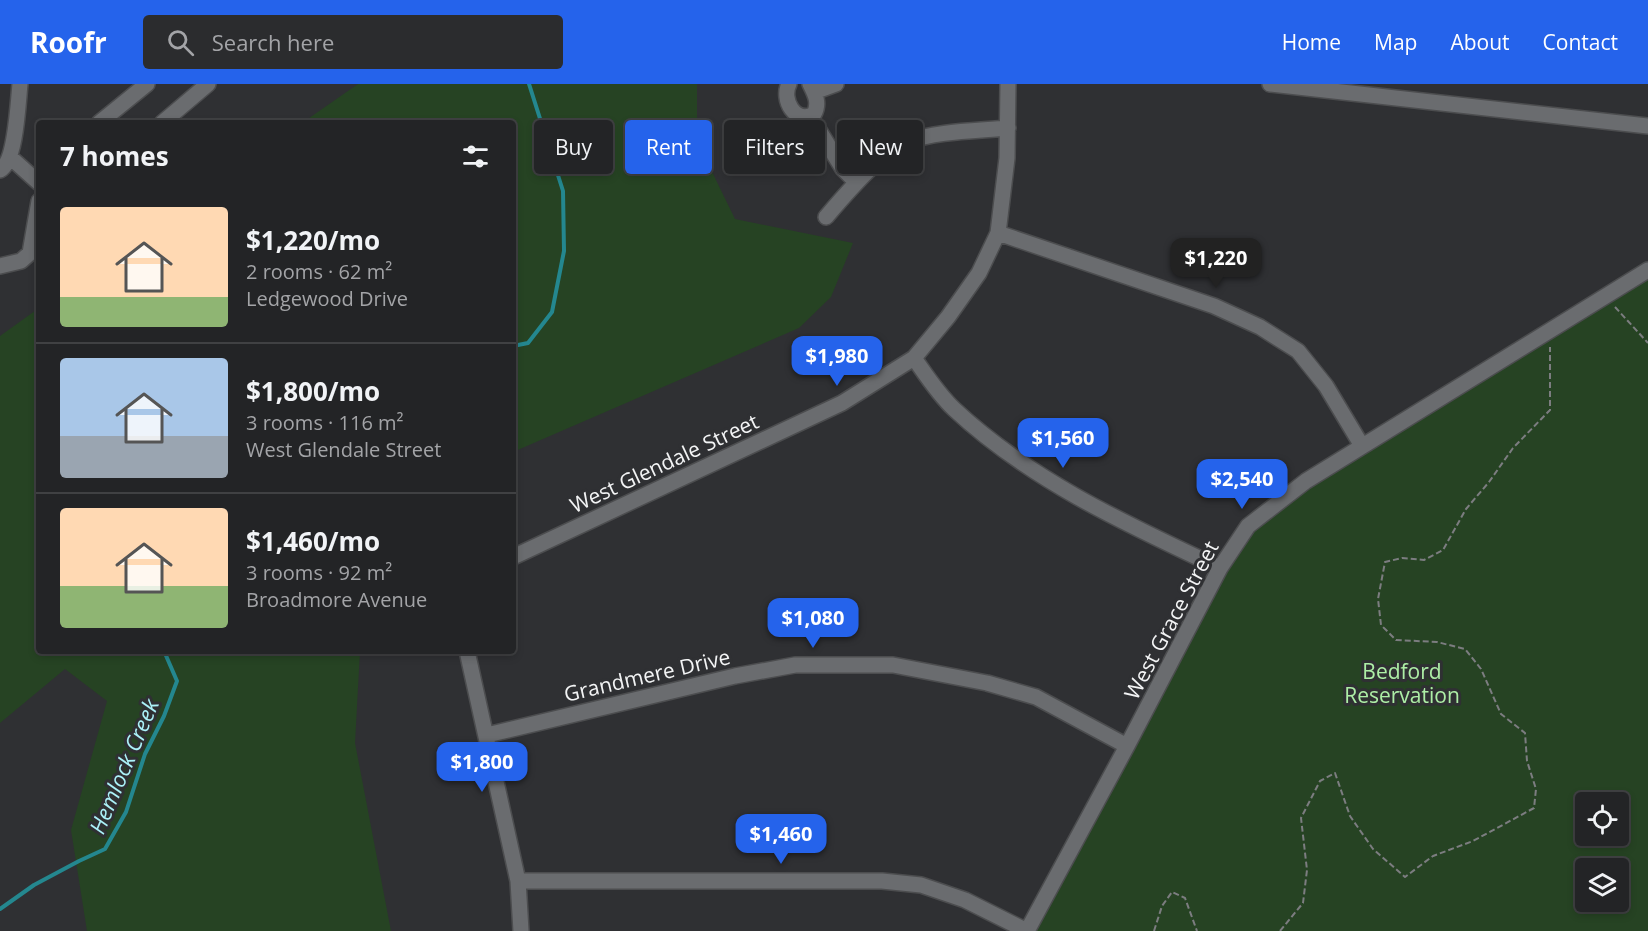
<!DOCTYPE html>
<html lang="en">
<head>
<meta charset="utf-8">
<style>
  :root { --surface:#232426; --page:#2b2c2e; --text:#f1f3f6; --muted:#a3a4a7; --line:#404143; --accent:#2563eb }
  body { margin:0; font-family:"Open Sans",sans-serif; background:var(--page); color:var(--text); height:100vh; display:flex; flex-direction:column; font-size:22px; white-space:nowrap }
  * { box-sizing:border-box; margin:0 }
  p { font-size:20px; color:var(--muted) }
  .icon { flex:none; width:33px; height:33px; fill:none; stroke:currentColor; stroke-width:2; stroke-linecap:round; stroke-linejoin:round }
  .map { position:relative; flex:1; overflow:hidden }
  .sheet { position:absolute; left:36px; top:36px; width:480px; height:534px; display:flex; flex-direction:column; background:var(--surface); border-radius:6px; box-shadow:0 3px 9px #0003,0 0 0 2px var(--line) }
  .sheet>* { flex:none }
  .hud { position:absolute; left:534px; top:36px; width:570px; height:54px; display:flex; gap:12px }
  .fabs { position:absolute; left:1575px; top:708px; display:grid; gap:12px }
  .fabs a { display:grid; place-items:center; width:54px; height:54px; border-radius:6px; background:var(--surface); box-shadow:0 3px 9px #0003,0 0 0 2px var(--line); font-size:30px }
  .price { position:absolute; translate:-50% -51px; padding:0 14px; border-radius:12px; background:var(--accent); color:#fff; font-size:20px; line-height:39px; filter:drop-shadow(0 2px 3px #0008) }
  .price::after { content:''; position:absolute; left:50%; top:36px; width:18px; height:14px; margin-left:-9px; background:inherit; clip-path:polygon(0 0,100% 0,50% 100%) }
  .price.current { background:#222; color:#fff }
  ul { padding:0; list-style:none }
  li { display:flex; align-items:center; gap:18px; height:150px; padding:0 24px }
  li+li { border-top:2px solid var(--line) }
  li span { display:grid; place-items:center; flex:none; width:168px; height:120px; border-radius:6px; color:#555 }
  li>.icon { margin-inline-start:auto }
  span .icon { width:72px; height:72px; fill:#fffc; stroke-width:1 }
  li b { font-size:26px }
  h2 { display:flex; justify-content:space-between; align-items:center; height:72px; padding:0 24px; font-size:26px }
  .pill { padding:0 21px; border-radius:6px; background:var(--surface); box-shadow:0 3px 9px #0003,0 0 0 2px var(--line); font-size:21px; line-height:54px }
  .pill.current { background:var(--accent); color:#fff }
  header { display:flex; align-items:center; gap:36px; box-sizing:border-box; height:84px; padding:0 30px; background:var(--accent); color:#fff }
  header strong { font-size:28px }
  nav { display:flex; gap:33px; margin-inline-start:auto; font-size:21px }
  .search { width:420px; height:54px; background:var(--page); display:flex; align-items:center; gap:15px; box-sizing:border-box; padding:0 21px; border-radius:6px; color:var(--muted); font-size:22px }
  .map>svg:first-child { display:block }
  .green { fill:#264323; fill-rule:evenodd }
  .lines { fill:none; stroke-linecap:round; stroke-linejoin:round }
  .stream { stroke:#24878f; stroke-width:4 }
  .minor-casing { stroke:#4c4d4f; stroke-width:18 }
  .path { stroke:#7c7d80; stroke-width:2; stroke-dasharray:6 3; stroke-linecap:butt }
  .minor { stroke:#6a6c6f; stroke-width:15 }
  .labels { text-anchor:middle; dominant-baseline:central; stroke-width:6; stroke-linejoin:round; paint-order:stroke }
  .street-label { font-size:21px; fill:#f3f4f5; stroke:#2f3033 }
  .park-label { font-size:21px; fill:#adeea6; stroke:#2f3033 }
  .water-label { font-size:22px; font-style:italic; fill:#abf1f8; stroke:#2f3033 }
</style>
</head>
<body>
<header>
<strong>Roofr</strong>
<div class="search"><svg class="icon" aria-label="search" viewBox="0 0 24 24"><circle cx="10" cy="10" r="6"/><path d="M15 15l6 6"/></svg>Search here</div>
<nav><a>Home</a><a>Map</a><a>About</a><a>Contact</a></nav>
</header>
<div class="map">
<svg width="1648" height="847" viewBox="0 0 1648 847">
  <rect width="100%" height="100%" fill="#2f3033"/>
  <path class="green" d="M358,0H697V57L735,135L853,159L831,213L799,244L513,368V39H302Z
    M1648,190V847H1026L1238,442ZM1586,718H1618V752H1586ZM1586,784H1618V818H1586Z
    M39,224V567H360L355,659L391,847H87L71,746L107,617L65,585L0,639V252Z"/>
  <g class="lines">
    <path class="stream" d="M513,262L528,259L552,228L564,167L563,107L529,0
      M0,825L34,801L79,777L105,765L126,728L145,670L164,632L177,597L164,567"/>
    <g class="minor-casing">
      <path id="minor" d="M789,0C781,15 795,41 814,30C820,19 815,10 810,0
        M1270,0L1648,42
        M814,8L836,0
        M810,32L843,85L856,98
        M99,39L147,0
        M162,39L208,0
        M10,73L39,99
        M0,86C16,78 18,18 20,0
        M826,133C844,112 882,67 907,58C936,47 976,47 1008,44
        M998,149L1214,222L1260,243L1298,267L1326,302L1362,362
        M0,182L21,177L30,169L39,117
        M914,274C926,291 938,310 954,325C1030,396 1126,440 1220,484
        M513,473L842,319L914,274L948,233L979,189L998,149L1007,74L1008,0
        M467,567L518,797L521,847
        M487,651L735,592L795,581H893L987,599L1036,613L1127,662
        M518,797H882L921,801L965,816L1027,847
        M1027,847L1127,662L1220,484L1248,442L1306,397L1648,186"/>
    </g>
    <path class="path" d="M1615,223L1648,259
      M1154,847L1162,822L1172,808L1185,814L1197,847
      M1280,847L1303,819L1307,786L1301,734L1320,697L1335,689L1350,732L1373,765L1405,793L1433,772L1473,757L1534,724L1536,705L1527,677L1525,649L1501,630L1481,585L1465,565L1437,558L1396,556L1381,541L1378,515L1385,478L1402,474L1424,476L1443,466L1466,425L1489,398L1513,364L1550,326V263"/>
    <use href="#minor" class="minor"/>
  </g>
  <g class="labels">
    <g class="street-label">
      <text transform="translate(664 379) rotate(-25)">West Glendale Street</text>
      <text transform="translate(1171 536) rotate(-62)">West Grace Street</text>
      <text transform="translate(647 591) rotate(-13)">Grandmere Drive</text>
    </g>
    <g class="park-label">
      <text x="1402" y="587">Bedford<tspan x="1402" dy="24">Reservation</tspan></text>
    </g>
    <g class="water-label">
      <text transform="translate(123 682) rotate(-67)">Hemlock Creek</text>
    </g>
  </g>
</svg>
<div class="fabs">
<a><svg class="icon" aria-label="locate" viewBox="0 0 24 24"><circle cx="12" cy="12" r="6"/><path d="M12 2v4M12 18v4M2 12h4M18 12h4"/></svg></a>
<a><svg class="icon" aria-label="layers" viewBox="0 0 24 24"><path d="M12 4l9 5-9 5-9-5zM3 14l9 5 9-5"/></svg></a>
</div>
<b class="price current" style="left:1216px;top:205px">$1,220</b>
<b class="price" style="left:837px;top:303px">$1,980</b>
<b class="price" style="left:1063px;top:385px">$1,560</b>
<b class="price" style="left:1242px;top:426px">$2,540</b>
<b class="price" style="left:813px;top:565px">$1,080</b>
<b class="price" style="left:482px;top:709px">$1,800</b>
<b class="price" style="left:781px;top:781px">$1,460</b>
<div class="hud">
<a class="pill">Buy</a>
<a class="pill current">Rent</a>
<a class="pill">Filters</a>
<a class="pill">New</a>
</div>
<section class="sheet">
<h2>7 homes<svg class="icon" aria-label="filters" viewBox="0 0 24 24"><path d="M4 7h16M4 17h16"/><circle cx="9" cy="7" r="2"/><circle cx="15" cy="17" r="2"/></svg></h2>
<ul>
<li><span style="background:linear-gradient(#ffd9b3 75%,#8fb573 0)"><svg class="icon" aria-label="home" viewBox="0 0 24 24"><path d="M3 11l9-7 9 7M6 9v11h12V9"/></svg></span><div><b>$1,220/mo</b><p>2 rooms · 62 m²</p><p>Ledgewood Drive</p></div></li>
<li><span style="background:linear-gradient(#a9c7e8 65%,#9aa5b1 0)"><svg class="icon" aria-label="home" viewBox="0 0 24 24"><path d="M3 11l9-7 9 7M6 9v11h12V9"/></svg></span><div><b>$1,800/mo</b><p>3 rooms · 116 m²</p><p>West Glendale Street</p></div></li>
<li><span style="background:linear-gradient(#ffd9b3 65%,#8fb573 0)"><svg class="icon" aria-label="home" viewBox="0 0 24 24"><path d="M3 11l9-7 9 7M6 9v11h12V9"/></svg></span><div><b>$1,460/mo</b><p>3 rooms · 92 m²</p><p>Broadmore Avenue</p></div></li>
</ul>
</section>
</div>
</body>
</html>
